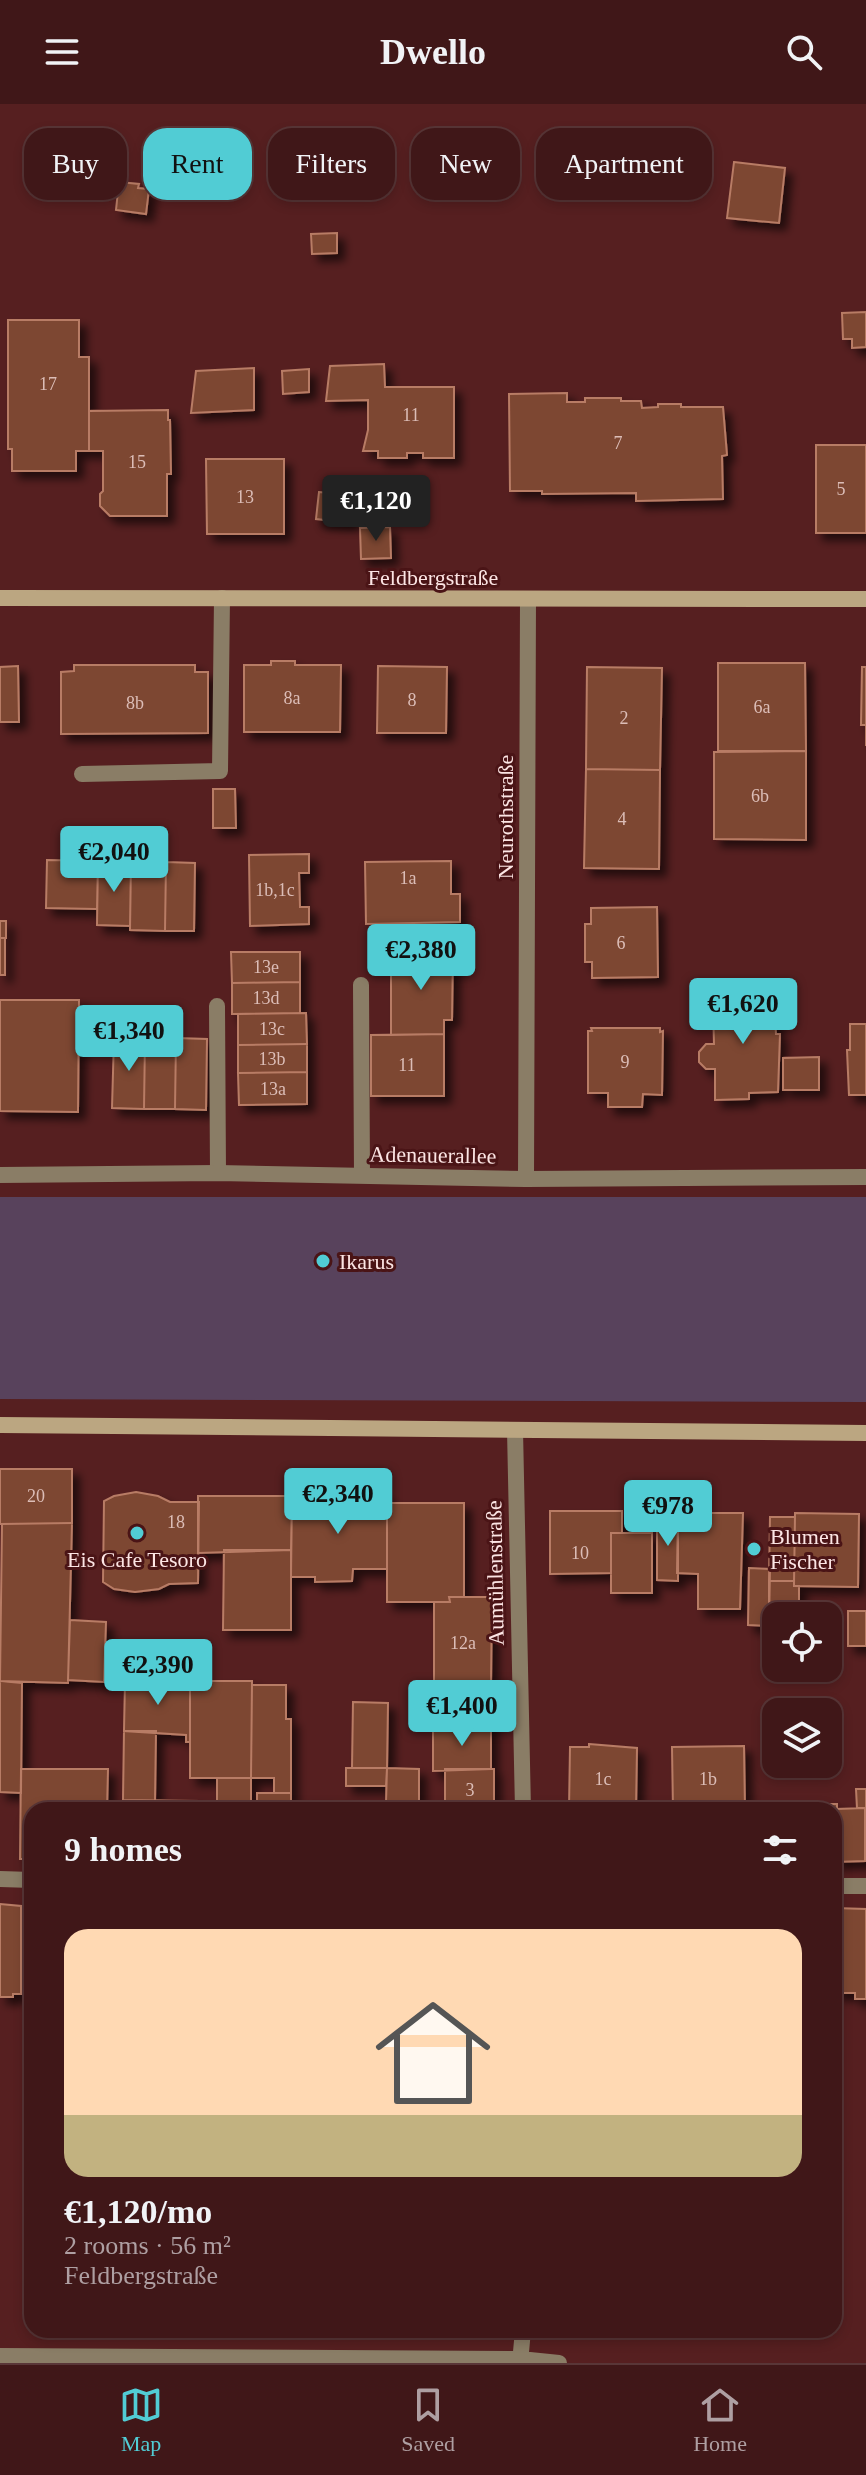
<!DOCTYPE html>
<html lang="en">
<head>
<meta charset="utf-8">
<style>
  :root { --surface:#401718; --page:#4b2425; --text:#f1f3f6; --muted:#ae9fa2; --line:#593637; --accent:#51ccd4 }
  body { margin:0; font-family:Georgia,serif; background:var(--page); color:var(--text); height:100vh; display:flex; flex-direction:column; font-size:30px; white-space:nowrap }
  * { box-sizing:border-box; margin:0 }
  p { font-size:26px; color:var(--muted) }
  .icon { flex:none; width:44px; height:44px; fill:none; stroke:currentColor; stroke-width:2; stroke-linecap:round; stroke-linejoin:round }
  .map { position:relative; flex:1; overflow:hidden }
  .details { position:absolute; left:24px; top:1698px; width:818px; height:536px; display:flex; flex-direction:column; background:var(--surface); border-radius:24px; box-shadow:0 4px 12px #0003,0 0 0 2px var(--line) }
  .details>* { flex:none }
  .top-card { position:absolute; left:24px; top:24px; width:818px; height:72px; display:flex; gap:16px }
  .fabs { position:absolute; left:762px; top:1498px; display:grid; gap:16px }
  .fabs a { display:grid; place-items:center; width:80px; height:80px; border-radius:16px; background:var(--surface); box-shadow:0 4px 12px #0003,0 0 0 2px var(--line); font-size:40px }
  .price { position:absolute; translate:-50% -68px; padding:0 18px; border-radius:8px; background:var(--accent); color:#111; font-size:26px; line-height:52px; filter:drop-shadow(0 2px 4px #0008) }
  .price::after { content:''; position:absolute; left:50%; top:48px; width:24px; height:18px; margin-left:-12px; background:inherit; clip-path:polygon(0 0,100% 0,50% 100%) }
  .price.selected { background:#222; color:#fff }
  ul { padding:0; list-style:none }
  li { display:grid; align-content:center; gap:16px; height:424px; padding:0 40px }
  li+li { border-top:2px solid var(--line) }
  li span { display:grid; place-items:center; height:248px; border-radius:24px; color:#555 }
  li>.icon { margin-inline-start:auto }
  span .icon { width:144px; height:144px; fill:#fffc; stroke-width:1 }
  li b { font-size:34px }
  h2 { display:flex; justify-content:space-between; align-items:center; height:96px; padding:0 40px; font-size:34px }
  .pill { padding:0 28px; border-radius:24px; background:var(--surface); box-shadow:0 4px 12px #0003,0 0 0 2px var(--line); font-size:28px; line-height:72px }
  .pill.selected { background:var(--accent); color:#111 }
  header { display:flex; justify-content:space-between; align-items:center; height:104px; padding:0 40px; background:var(--surface); font-size:36px; font-weight:700 }
  .tab-bar { display:flex; justify-content:space-around; align-items:center; height:112px; border-top:2px solid var(--line); background:var(--surface); font-size:22px; color:var(--muted) }
  .tab-bar a { display:grid; justify-items:center; gap:4px }
  .tab-bar .selected { color:var(--accent) }
  .map>svg:first-child { display:block }
  .green { fill:#58425c }
  .building { fill:#7d4631; stroke:#b87c65; stroke-width:2; filter:url(#shadow) }
  .lines { fill:none; stroke-linecap:round; stroke-linejoin:round }
  .lane { stroke:#8a7d66; stroke-width:16 }
  .street { stroke:#8a7d66; stroke-width:16 }
  .secondary { stroke:#bba681; stroke-width:16 }
  .poi-dot { fill:#51ccd4; stroke:#4a1416; stroke-width:3 }
  .labels { text-anchor:middle; dominant-baseline:central; stroke-width:6; stroke-linejoin:round; paint-order:stroke }
  .number-label { font-size:18px; fill:#dcbdb7 }
  .street-label { font-size:22px; fill:#fce5e4; stroke:#4a1416 }
  .poi-label { font-size:22px; fill:#fce5e4; stroke:#4a1416; text-anchor:start }
</style>
</head>
<body>
<header><svg class="icon" aria-label="menu" viewBox="0 0 24 24"><path d="M4 6h16M4 12h16M4 18h16"/></svg>Dwello<svg class="icon" aria-label="search" viewBox="0 0 24 24"><circle cx="10" cy="10" r="6"/><path d="M15 15l6 6"/></svg></header>
<div class="map">
<svg width="866" height="2259" viewBox="0 0 866 2259">
  <defs>
    <filter id="shadow"><feDropShadow dx="7" dy="7" stdDeviation="4" flood-color="#0009"/></filter>
  </defs>
  <rect width="100%" height="100%" fill="#561f20"/>
  <path class="green" d="M0,1093H866V1298L0,1295Z"/>
  <path class="building" d="M734,58L785,64L779,119L727,114Z
    M119,78L139,80L138,84L149,85L146,110L116,106Z
    M337,129V149L312,150L311,130Z
    M866,208V243L852,244V235H843L842,209Z
    M8,216H79V253H89V347H76V367H12V345H8Z
    M384,260L385,283H454V354H423V349H407V354H378V347H363L368,326V296L326,297L330,262Z
    M254,264V306L191,309L196,267Z
    M309,265V288L283,290L282,267Z
    M567,289V298H585V294H621V297H641L642,304L658,303V300H681V303H723L727,351L722,352L723,395L636,397V389L542,390V387H510L509,290Z
    M168,306V316H170L171,370H167V412H110L100,402V390L103,387V347H89V307Z
    M816,341H866V429H816Z
    M206,355H284V430H207Z
    M319,388L337,390L334,417L316,415Z
    M337,390L353,392L350,418L334,417Z
    M390,423L391,454L361,455L360,424Z
    M271,557H295V561H341L340,628H244V561H271Z
    M718,559H805L806,647H718Z
    M74,561H195V568H208V629L61,630V568L74,567Z
    M18,562L19,618H0V563Z
    M378,562L447,563L446,629H377Z
    M587,563L662,564L660,666L586,665Z
    M862,563H866V642V621H861Z
    M806,647V736L714,735V648Z
    M586,665L660,666L659,765L584,764Z
    M213,685H235L236,724H213Z
    M309,750V769H299L300,803H309V820L250,822L249,751Z
    M47,756L98,757L97,805L46,804Z
    M98,757L131,758L130,822L97,821Z
    M451,757V790H460V818L366,820L365,758Z
    M131,758H166L165,827L130,826Z
    M166,758L195,759L194,827H165Z
    M657,803L658,873L592,874V858H585V820H591V804Z
    M0,817H6V834H0Z
    M408,832H441V848H408Z
    M0,834H5V871H0Z
    M231,848H300V878L232,879Z
    M391,848H453L452,916H444V930L391,931Z
    M300,878V909L232,910V879Z
    M773,888L776,930H780L778,988L749,989V995L715,996V965H706L699,958V948L706,940H714L713,901H716V889Z
    M0,896H79L78,1008L0,1007Z
    M306,909L307,940L238,941V910Z
    M850,920H866V991H849L847,946H850Z
    M591,924H660V928L663,927L662,991L643,990L642,1003H608V989H588V927H592Z
    M444,930V992H371V931Z
    M114,934H145L144,1005L112,1004Z
    M145,934H176L175,1005H144Z
    M176,934L207,935L206,1006L175,1005Z
    M307,940V968L238,969V941Z
    M819,953V986H783V954Z
    M307,968V1000L239,1001L238,969Z
    M0,1365H72V1419L0,1420Z
    M136,1388L158,1392L170,1398H199L198,1479L169,1480L159,1485L135,1488L114,1485L103,1478L104,1397L114,1392Z
    M198,1392H292L291,1446L198,1449Z
    M292,1392H387V1465H353L352,1477L315,1478V1473H291Z
    M387,1399H464V1493H449L450,1498H387Z
    M550,1407H622V1429H611V1469L550,1470Z
    M678,1409H743L740,1505H698V1470L677,1469Z
    M795,1409L859,1410L858,1483L794,1482Z
    M657,1411H678V1477L657,1476Z
    M770,1413H795L794,1477H769Z
    M72,1419L68,1579L0,1577L2,1420Z
    M611,1429H652V1489H611Z
    M224,1446H291V1526H223Z
    M749,1464L770,1465L769,1522L748,1521Z
    M769,1477H794V1482H799V1509L769,1508Z
    M449,1493H492L491,1580L434,1579V1498H450Z
    M848,1507H866V1542H848Z
    M70,1516L106,1518L104,1578L68,1576Z
    M0,1577L22,1579L21,1689L0,1688Z
    M125,1577H190V1638H186V1631L124,1627Z
    M190,1577H252L251,1674H190Z
    M434,1579L491,1580V1622H433Z
    M252,1581H286V1615H291V1689H274V1674H251Z
    M353,1598L388,1599L387,1664H352Z
    M433,1622H491V1665L433,1667Z
    M124,1627H156L155,1697L123,1696Z
    M589,1640L637,1644L636,1706H569L570,1643H589Z
    M744,1642L745,1706H673L672,1643Z
    M346,1664H387L386,1682H346Z
    M387,1664L419,1665V1700L386,1699Z
    M21,1665H108L107,1706H32V1755H20Z
    M445,1665H494V1706H445Z
    M217,1674H251V1698H245V1706H217Z
    M856,1685H866V1757L865,1704H857Z
    M257,1689H291V1698L310,1697V1706H245V1698H257Z
    M123,1696L199,1697V1706H123Z
    M310,1697L362,1698V1706H310Z
    M814,1700H837V1705L865,1704V1757L834,1758V1706H802H814Z
    M0,1800L21,1802V1890H13V1893H0Z
    M834,1804L866,1805V1895H855V1889H834Z"/>
  <g class="lines">
    <path class="lane" d="M82,670L220,667L222,494
      M361,881L362,1071
      M217,902L218,1069"/>
    <path class="street" d="M0,1071L218,1069L526,1075L866,1073
      M526,1075L528,495
      M515,1326L523,1706
      M0,1775L32,1776
      M834,1782H866
      M0,2252L520,2255L559,2259
      M520,2259L523,2226"/>
    <path class="secondary" d="M0,494L866,495
      M0,1321L866,1329"/>
  </g>
  <g class="poi-dot">
    <circle cx="323" cy="1157" r="8"/>
    <circle cx="137" cy="1429" r="8"/>
    <circle cx="754" cy="1445" r="8"/>
  </g>
  <g class="labels">
    <g class="number-label">
      <text x="48" y="280">17</text>
      <text x="411" y="311">11</text>
      <text x="618" y="339">7</text>
      <text x="137" y="358">15</text>
      <text x="841" y="385">5</text>
      <text x="245" y="393">13</text>
      <text x="292" y="594">8a</text>
      <text x="412" y="596">8</text>
      <text x="135" y="599">8b</text>
      <text x="762" y="603">6a</text>
      <text x="624" y="614">2</text>
      <text x="760" y="692">6b</text>
      <text x="622" y="715">4</text>
      <text x="408" y="774">1a</text>
      <text x="275" y="786">1b,1c</text>
      <text x="621" y="839">6</text>
      <text x="266" y="863">13e</text>
      <text x="266" y="894">13d</text>
      <text x="272" y="925">13c</text>
      <text x="272" y="955">13b</text>
      <text x="625" y="958">9</text>
      <text x="407" y="961">11</text>
      <text x="273" y="985">13a</text>
      <text x="36" y="1392">20</text>
      <text x="176" y="1418">18</text>
      <text x="580" y="1449">10</text>
      <text x="463" y="1539">12a</text>
      <text x="603" y="1675">1c</text>
      <text x="708" y="1675">1b</text>
      <text x="470" y="1686">3</text>
    </g>
    <g class="street-label">
      <text x="433" y="473">Feldbergstraße</text>
      <text transform="translate(505 713) rotate(-90)">Neurothstraße</text>
      <text transform="translate(433 1051) rotate(1)">Adenauerallee</text>
      <text transform="translate(495 1469) rotate(-91)">Aumühlenstraße</text>
    </g>
    <g class="poi-label">
      <text x="339" y="1157">Ikarus</text>
      <text x="770" y="1432">Blumen<tspan x="770" dy="25">Fischer</tspan></text>
      <text x="137" y="1455" text-anchor="middle">Eis Cafe Tesoro</text>
    </g>
  </g>
</svg>
<div class="fabs">
<a><svg class="icon" aria-label="locate" viewBox="0 0 24 24"><circle cx="12" cy="12" r="6"/><path d="M12 2v4M12 18v4M2 12h4M18 12h4"/></svg></a>
<a><svg class="icon" aria-label="layers" viewBox="0 0 24 24"><path d="M12 4l9 5-9 5-9-5zM3 14l9 5 9-5"/></svg></a>
</div>
<b class="price selected" style="left:376px;top:439px">€1,120</b>
<b class="price" style="left:114px;top:790px">€2,040</b>
<b class="price" style="left:421px;top:888px">€2,380</b>
<b class="price" style="left:743px;top:942px">€1,620</b>
<b class="price" style="left:129px;top:969px">€1,340</b>
<b class="price" style="left:338px;top:1432px">€2,340</b>
<b class="price" style="left:668px;top:1444px">€978</b>
<b class="price" style="left:158px;top:1603px">€2,390</b>
<b class="price" style="left:462px;top:1644px">€1,400</b>
<div class="top-card">
<a class="pill">Buy</a>
<a class="pill selected">Rent</a>
<a class="pill">Filters</a>
<a class="pill">New</a>
<a class="pill">Apartment</a>
</div>
<section class="details">
<h2>9 homes<svg class="icon" aria-label="filters" viewBox="0 0 24 24"><path d="M4 7h16M4 17h16"/><circle cx="9" cy="7" r="2"/><circle cx="15" cy="17" r="2"/></svg></h2>
<ul>
<li><span style="background:linear-gradient(#ffd9b3 75%,#c2b280 0)"><svg class="icon" aria-label="home" viewBox="0 0 24 24"><path d="M3 11l9-7 9 7M6 9v11h12V9"/></svg></span><div><b>€1,120/mo</b><p>2 rooms · 56 m²</p><p>Feldbergstraße</p></div></li>
</ul>
</section>
</div>
<nav class="tab-bar">
<a class="selected"><svg class="icon" aria-label="map" viewBox="0 0 24 24"><path d="M3 6l6-2 6 2 6-2v14l-6 2-6-2-6 2zM9 4v14M15 6v14"/></svg>Map</a>
<a><svg class="icon" aria-label="saved" viewBox="0 0 24 24"><path d="M7 4h10v16l-5-4-5 4z"/></svg>Saved</a>
<a><svg class="icon" aria-label="home" viewBox="0 0 24 24"><path d="M3 11l9-7 9 7M6 9v11h12V9"/></svg>Home</a>
</nav>
</body>
</html>
